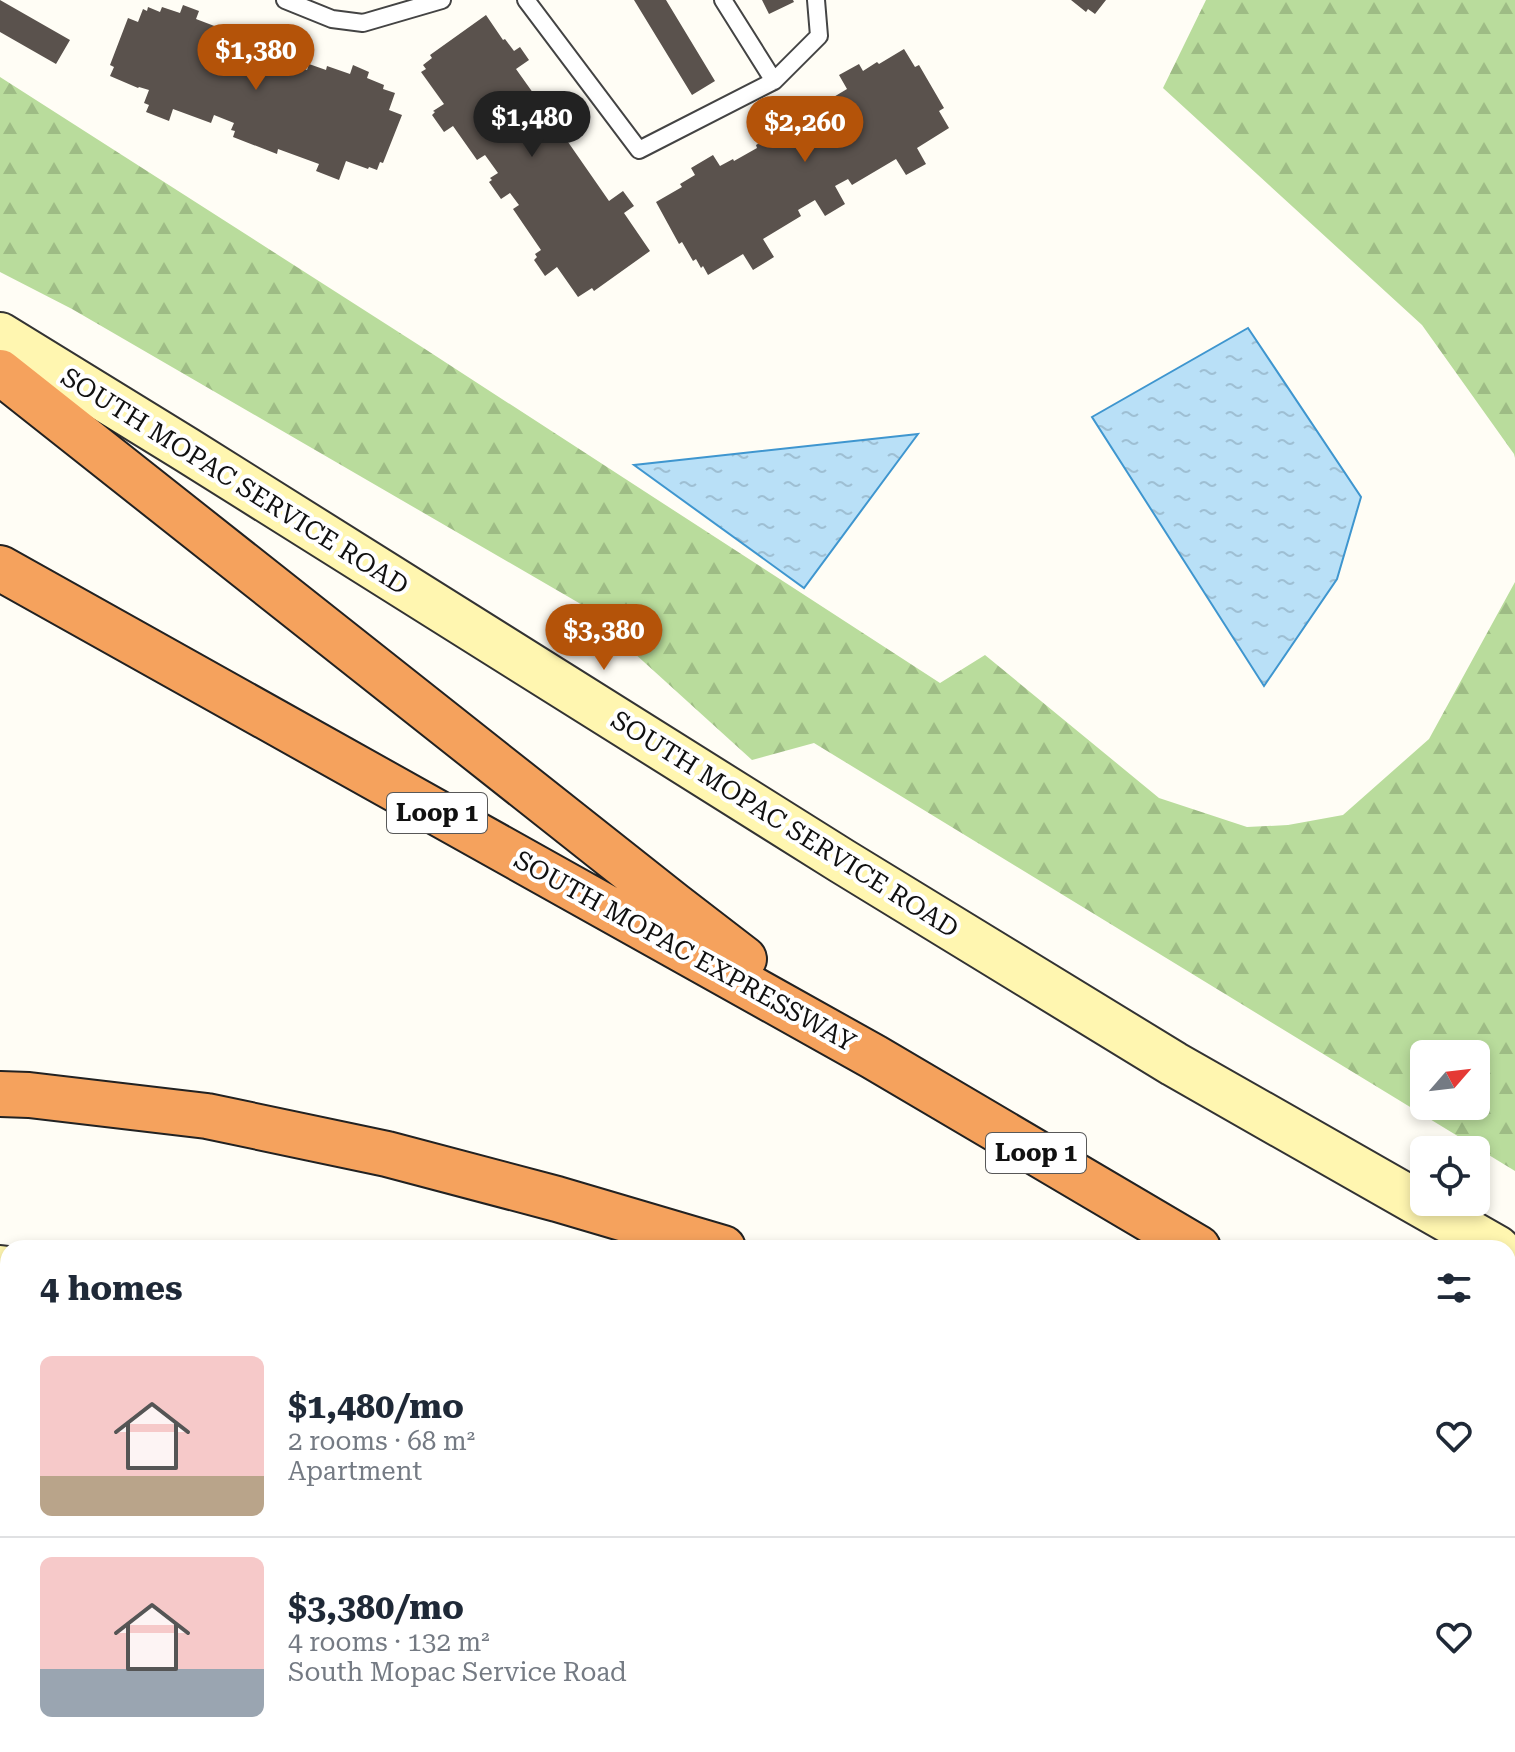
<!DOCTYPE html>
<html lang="en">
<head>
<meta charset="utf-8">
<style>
  :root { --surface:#fff; --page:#f6f6f7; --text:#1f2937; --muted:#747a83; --line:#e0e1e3; --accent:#b45309 }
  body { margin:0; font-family:"Roboto Serif",serif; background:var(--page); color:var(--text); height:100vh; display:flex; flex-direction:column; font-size:30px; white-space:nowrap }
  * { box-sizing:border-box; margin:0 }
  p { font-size:26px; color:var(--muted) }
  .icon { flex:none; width:44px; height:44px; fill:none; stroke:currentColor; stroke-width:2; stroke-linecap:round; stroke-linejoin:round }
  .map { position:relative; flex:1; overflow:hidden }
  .panel { position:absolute; left:0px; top:1240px; width:1516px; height:512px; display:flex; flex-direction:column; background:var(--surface); border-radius:24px 24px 0 0; box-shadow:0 4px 12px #0003 }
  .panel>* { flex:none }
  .needle { width:52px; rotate:62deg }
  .buttons { position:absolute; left:1410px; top:1040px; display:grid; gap:16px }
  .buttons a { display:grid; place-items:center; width:80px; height:80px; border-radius:12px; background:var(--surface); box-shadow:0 4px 12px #0003; font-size:40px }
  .price { position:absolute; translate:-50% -68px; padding:0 18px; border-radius:28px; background:var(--accent); color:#fff; font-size:26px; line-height:52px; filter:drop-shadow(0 2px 4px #0008) }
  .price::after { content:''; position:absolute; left:50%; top:48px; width:24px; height:18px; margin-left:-12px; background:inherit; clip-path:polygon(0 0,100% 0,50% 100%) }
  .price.on { background:#222; color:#fff }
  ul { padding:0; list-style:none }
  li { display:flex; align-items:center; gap:24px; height:200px; padding:0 40px }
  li+li { border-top:2px solid var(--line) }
  li span { display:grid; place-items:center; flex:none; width:224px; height:160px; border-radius:12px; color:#555 }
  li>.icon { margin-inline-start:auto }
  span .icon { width:96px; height:96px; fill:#fffc; stroke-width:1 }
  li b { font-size:34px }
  h2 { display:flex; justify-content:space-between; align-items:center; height:96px; padding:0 40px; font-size:34px }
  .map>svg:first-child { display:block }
  .forest { fill:url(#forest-firs); fill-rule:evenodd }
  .water { fill:url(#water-ripples); stroke:#3f96cf; stroke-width:2 }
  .building { fill:#5a524d }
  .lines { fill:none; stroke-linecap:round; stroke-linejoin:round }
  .lane-casing { stroke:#444; stroke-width:20 }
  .secondary-casing { stroke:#333; stroke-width:48 }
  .highway-casing { stroke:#222; stroke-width:48 }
  .lane { stroke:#fff; stroke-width:16 }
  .secondary { stroke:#fff6b0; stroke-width:44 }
  .highway { stroke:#f5a25d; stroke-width:44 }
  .labels { text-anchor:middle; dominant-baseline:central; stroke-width:8; stroke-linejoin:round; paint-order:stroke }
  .shield { fill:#fff; stroke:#585858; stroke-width:2 }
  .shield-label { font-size:24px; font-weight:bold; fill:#111 }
  .street-label { font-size:26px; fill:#111; stroke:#fff }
</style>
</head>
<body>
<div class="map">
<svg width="1515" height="1752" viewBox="0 0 1515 1752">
  <defs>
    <pattern id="forest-firs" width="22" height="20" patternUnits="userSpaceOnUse" patternTransform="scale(2)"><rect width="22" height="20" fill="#b9dc9c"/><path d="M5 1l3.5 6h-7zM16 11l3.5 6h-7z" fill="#9ebc85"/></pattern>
    <pattern id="water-ripples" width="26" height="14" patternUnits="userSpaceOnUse" patternTransform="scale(2)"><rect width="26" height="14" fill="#b9e0f7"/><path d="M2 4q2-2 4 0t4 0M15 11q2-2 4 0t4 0" fill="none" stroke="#9ebfd3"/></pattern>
  </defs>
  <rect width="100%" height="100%" fill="#fffdf5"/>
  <path class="forest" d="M1206,0H1515V458L1514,454L1422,325L1163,88Z
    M0,77L425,349L940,683L985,655L1159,798L1247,827L1288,825L1343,815L1429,739L1515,582V1171L814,743L752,760L579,603L72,309L0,272ZM1476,1054V1106H1424V1054Z
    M753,1744H929L940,1752H753Z"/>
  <path class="water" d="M1248,328L1361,497L1337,579L1264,686L1092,417Z
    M918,434L804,588L634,465Z"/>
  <path class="building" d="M0,0L70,40L56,64L0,32Z
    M634,0H666L715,81L692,95Z
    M762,0H793L794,2L769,14Z
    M1071,0H1106L1095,14L1088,9L1086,12Z
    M183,5L199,11L196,19L217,27L215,30L232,37L230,42L239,45L240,43L261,51L264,42L281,48L278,56L299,64L298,66L307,70L309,64L326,70L327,66L350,74L353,65L369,72L367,78L384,85L383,89L395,93L389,110L402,115L383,163L380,162L377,170L369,167L368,169L346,161L339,180L316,171L319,164L278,149L277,154L233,137L235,131L231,130L234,123L214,115L211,123L173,109L169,121L146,112L149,105L144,103L149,90L139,87L138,88L110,76L114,67L110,65L128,18L138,22L143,9L147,11L148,7L160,12L162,7L180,13Z
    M486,15L503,40L505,39L514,51L520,47L529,60L516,69L558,128L566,122L576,136L568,142L609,201L623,191L634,206L624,213L650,251L594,291L592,288L578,297L557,267L545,276L534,260L537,257L535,254L541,250L513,209L519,205L510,193L501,199L489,182L492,180L490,178L498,173L485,155L477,160L453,126L444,132L432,115L435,112L433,111L444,104L421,72L426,69L423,65L432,58L430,55Z
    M904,49L915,67L919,65L944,108L939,111L949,128L917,148L926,164L906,175L896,159L852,185L848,179L835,186L845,204L825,216L815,200L798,210L801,216L763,239L774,257L753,270L743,254L708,275L703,266L701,268L696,259L693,261L682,242L679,244L656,202L682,187L680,184L695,175L691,168L713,155L720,166L733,159L734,161L757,148L756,145L776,133L771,126L794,113L798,119L809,112L810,114L834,100L832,98L847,89L839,75L859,64L863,71L877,62L879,64Z
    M8,1627V1744H24L36,1752H0V1638Z
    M436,1744H556L546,1752H443Z
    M648,1744H689L693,1752H653Z"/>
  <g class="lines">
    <g class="lane-casing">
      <path id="lane" d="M285,0L332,19L363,23L442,0
        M526,0L639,150L774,81
        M723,0L774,81L819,36L816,0
        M0,1535L8,1531
        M630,1744L633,1752"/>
    </g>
    <g class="secondary-casing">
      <path id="secondary" d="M0,335L187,450L842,861L1174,1064L1497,1248
        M0,1268L8,1269
        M1454,1744L1468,1752"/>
    </g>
    <g class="highway-casing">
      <path id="highway" d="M0,372L674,905L744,959
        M0,568L874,1057L1198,1248
        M0,1094L29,1095L207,1116L387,1154L557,1199L723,1248
        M1508,1422L1515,1426
        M1508,1609L1515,1613"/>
    </g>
    <use href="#lane" class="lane"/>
    <use href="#secondary" class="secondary"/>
    <use href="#highway" class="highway"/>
  </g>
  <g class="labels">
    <g class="shield">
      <rect x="387" y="793" width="100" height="40" rx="6"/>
      <rect x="986" y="1133" width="100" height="40" rx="6"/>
    </g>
    <g class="shield-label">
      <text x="437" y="813">Loop 1</text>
      <text x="1036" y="1153">Loop 1</text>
    </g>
    <g class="street-label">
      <text transform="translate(235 481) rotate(32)">SOUTH MOPAC SERVICE ROAD</text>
      <text transform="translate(785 824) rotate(32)">SOUTH MOPAC SERVICE ROAD</text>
      <text transform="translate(685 951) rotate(29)">SOUTH MOPAC EXPRESSWAY</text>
    </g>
  </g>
</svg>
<div class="buttons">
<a><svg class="needle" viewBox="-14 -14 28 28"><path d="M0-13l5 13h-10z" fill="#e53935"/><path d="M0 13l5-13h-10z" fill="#747a83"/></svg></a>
<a><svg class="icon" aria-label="locate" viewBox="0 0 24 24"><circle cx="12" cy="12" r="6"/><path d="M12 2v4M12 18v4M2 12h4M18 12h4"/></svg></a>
</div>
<b class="price" style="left:256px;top:92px">$1,380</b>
<b class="price on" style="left:532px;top:159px">$1,480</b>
<b class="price" style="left:805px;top:164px">$2,260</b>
<b class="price" style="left:604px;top:672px">$3,380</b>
<section class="panel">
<h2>4 homes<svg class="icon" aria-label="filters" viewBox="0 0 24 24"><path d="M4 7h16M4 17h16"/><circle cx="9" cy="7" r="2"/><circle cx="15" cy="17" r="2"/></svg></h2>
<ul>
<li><span style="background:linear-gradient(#f6c9c9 75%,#b9a48a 0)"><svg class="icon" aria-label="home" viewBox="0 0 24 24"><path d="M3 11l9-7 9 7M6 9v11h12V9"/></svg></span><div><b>$1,480/mo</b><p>2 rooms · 68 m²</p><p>Apartment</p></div><svg class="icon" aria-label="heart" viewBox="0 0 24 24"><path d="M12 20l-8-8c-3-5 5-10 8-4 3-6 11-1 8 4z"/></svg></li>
<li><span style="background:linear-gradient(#f6c9c9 70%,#9aa5b1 0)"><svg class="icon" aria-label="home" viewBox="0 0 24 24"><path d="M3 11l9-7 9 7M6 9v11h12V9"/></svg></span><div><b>$3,380/mo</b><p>4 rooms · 132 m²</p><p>South Mopac Service Road</p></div><svg class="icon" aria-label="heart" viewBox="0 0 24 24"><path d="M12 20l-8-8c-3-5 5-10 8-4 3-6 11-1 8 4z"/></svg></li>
</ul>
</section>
</div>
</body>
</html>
